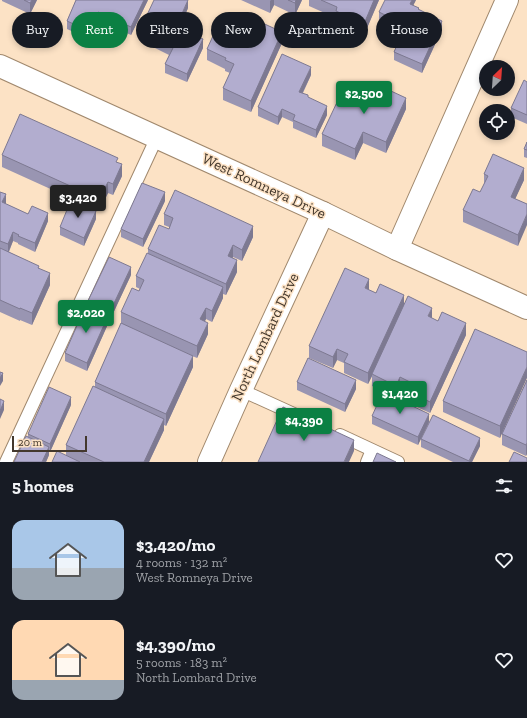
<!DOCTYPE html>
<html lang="en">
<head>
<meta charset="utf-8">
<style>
  :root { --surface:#171b24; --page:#242831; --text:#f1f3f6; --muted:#9ea1a6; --accent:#0b8043 }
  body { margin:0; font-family:"Zilla Slab",serif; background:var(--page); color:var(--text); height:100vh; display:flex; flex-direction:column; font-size:15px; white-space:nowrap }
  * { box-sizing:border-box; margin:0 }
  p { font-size:13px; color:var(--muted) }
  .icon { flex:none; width:22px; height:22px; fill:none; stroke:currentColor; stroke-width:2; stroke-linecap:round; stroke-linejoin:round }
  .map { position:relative; height:462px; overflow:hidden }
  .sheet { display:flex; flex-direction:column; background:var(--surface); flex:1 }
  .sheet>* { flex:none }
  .guide { position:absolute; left:12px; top:12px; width:503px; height:36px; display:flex; gap:8px }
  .needle { width:26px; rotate:25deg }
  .fabs { position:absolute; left:479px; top:60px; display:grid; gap:8px }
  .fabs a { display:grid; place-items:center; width:36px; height:36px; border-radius:50%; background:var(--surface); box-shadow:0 2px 6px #0003; font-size:20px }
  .scale { position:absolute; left:12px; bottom:10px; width:75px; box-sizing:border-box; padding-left:4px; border:2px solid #43382d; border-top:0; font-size:11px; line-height:14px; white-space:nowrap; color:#43382d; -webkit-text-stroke:3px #fce2c5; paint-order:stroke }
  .price { position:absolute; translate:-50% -34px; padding:0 9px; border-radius:4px; background:var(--accent); color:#fff; font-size:13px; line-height:26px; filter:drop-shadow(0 1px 2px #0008) }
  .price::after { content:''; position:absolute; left:50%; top:24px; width:12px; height:9px; margin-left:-6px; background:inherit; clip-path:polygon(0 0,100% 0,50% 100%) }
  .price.active { background:#222; color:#fff }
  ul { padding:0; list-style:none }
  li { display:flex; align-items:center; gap:12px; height:100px; padding:0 12px }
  li span { display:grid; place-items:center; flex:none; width:112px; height:80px; border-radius:12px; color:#555 }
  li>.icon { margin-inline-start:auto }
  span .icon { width:48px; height:48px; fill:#fffc; stroke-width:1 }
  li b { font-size:17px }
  h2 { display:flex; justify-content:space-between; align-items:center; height:48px; padding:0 12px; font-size:17px }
  .pill { padding:0 14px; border-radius:18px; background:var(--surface); box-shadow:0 2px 6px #0003; font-size:14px; line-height:36px }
  .pill.active { background:var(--accent); color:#fff }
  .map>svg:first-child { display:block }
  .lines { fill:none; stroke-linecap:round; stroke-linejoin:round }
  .lane-casing { stroke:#a0886d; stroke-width:14 }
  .street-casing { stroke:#a0886d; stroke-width:24 }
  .secondary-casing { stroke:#a0886d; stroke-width:24 }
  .lane { stroke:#fff; stroke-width:12 }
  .street { stroke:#fff; stroke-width:22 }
  .secondary { stroke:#fff; stroke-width:22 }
  .wall { fill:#9995b2 }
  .shaded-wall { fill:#7d7991 }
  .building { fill:#b2adcf; stroke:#7d7991 }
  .labels { text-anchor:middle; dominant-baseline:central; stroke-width:3; stroke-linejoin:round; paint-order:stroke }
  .street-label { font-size:15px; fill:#43382d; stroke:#fce2c5 }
</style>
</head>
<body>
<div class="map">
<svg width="527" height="462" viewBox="0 0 527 462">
  <rect width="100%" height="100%" fill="#fce2c5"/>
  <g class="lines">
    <g class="lane-casing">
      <path id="lane" d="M241,390L296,415
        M340,435L398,462
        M6,462L157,137
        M367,462L372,450"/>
    </g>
    <g class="street-casing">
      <path id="street" d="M397,249L507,0
        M209,462L241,390L323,213"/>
    </g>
    <g class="secondary-casing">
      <path id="secondary" d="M0,66L323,213L397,249L527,308"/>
    </g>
    <use href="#lane" class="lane"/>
    <use href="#street" class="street"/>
    <use href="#secondary" class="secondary"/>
  </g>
  <path class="wall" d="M2,0H37L30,14L2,1Z
    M76,0H148L131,35L98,20L89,39L67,29V21Z
    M241,0H302L295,15L274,5L270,13Z
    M309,0H379L364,35L336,22V18L309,6Z
    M416,0L413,5L442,29L422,73L394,60V52L398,42L383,35V27L384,23L379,21V12Z
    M188,8L180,27L203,48L187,82L165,73V64L169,55L139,40V32Z
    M236,33L282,43L251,112L223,100V88L230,73L225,71V69L207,60V49Z
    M311,75L303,93L327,115L316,138L293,128V122L282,117L278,125L258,116V107Z
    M527,82V124L511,117V108Z
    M373,95L406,109L386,153L363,143L355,160L322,146V134Z
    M527,142V158L524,157V149Z
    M2,155L118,163L122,176L113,195L108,193L99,211L2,167Z
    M484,174L524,180L515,199L527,204L518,246L463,222V210L480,192L484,185Z
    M0,192L6,203L5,204L28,214L48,221L35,252L18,244V243L13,241L9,252L39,268L50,285L32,325L20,320V321L0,312Z
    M165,201L143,247L121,237V229Z
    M164,214L253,237L242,261L233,257L232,258L237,272L226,295L223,294V298L212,322L206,319L205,321L208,334L197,358L174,348L193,367L166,426L164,425V430L149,462H52L66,456V445L95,387V382L121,324V312L139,291L140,289L136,287V276L148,254V249L169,229V227L164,225Z
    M96,219L84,246L60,235V227Z
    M131,275L109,322H108V324L87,371L65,361V353L87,306V303Z
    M369,290L404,305L466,335L430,413L406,402V392L400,389L396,397L372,386V376L368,384L344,373V363L337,360L333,368L309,358V346Z
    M527,352L500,438L443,412V401Z
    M527,380V454L526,456L502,445V434Z
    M297,382L356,389L345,412L297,390Z
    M71,405L50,452H49V455L46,462H14L28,437V434Z
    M372,416L429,422L418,445L372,424Z
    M421,439L480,446L472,462H453L421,447Z"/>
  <path class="shaded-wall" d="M32,0H37L30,14V3Z
    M144,0H148L131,35V27Z
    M188,0V8L177,34V25Z
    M271,0H274V5L270,13V1Z
    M296,0H302L295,15V3Z
    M374,0H379L364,35V24Z
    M412,0H416L410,12V4Z
    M98,12V20L89,39V31Z
    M442,21V29L422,73V64Z
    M282,32V43L251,112V101Z
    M203,39V48L187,82V74Z
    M311,67V75L299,100V92Z
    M406,98V109L386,153V142Z
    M327,106V115L316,138V130Z
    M282,109V117L278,125V117Z
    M363,132V143L355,160V149Z
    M122,164V176L113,195V184Z
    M524,168V180L511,208V197Z
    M108,182V193L99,211V199Z
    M165,192V201L143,247V239Z
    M6,194V203L2,211V202Z
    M96,211V219L84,246V238Z
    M48,213V221L35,252V243Z
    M527,214V225L518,246V235Z
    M253,226V237L242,261V250Z
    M13,232V241L8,253V244Z
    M233,245V257L228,268V256Z
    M237,260V272L226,295V284Z
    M131,267V275L109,322V314Z
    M50,273V285L32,325V313Z
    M369,279V290L365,288Z
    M223,287V298L212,322V311Z
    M404,295V306L372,374V376L368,384V373Z
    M206,308V319L200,331V319Z
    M432,308V319L428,316Z
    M108,316V324L87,371V363Z
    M208,323V334L197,358V346Z
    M466,323V335L430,413V402Z
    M337,349V360L333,368V357Z
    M193,356V367L166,426V414Z
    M527,367V378L500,438V426Z
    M3,373V381L0,386V378Z
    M400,377V389L396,397V386Z
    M356,380V389L345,412V404Z
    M71,397V405L50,452V444Z
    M4,401V410L0,419V411Z
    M429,414V422L418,445V437Z
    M164,419V430L149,462H144Z
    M480,438V446L472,462H469Z
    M354,440V451L349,462H344Z
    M527,443V454L526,456V445Z
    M49,447V455L46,462H42Z"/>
  <path class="building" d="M24,0H32L30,3Z
    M76,0H144L131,27L98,12L89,31L67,21Z
    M154,0H188L177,25L185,29V31L203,39L187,74L165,64L173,48L139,32Z
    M288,0H296L295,3Z
    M321,0H374L364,24L336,11L337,7Z
    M385,0H412L410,4L419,8L418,9L442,21L422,64L394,52L401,36L383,27L387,16L379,12Z
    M245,15L282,32L251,101L223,88L234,64L225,60L226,58L207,49L218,25L236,33Z
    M282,54L311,67L299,92L308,95V97L327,106L316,130L293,120L295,115L282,109L278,117L258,107Z
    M524,80L527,82V115L511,108Z
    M349,83L373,95L378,85L406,98L386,142L363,132L355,149L322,134L339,98L342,100Z
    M20,114L118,158L116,162L122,164L113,184L108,182L99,199L2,155Z
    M527,142V150L524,149Z
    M493,154L524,168L511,197L527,204V214L518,235L463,210L473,189L480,192L488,176L484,174Z
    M142,183L165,192L143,239L121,229Z
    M175,190L253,226L242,250L233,245L228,256L237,260L226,284L148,249L159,225L169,229L173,218L164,214Z
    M0,192L6,194L2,202L28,214L32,206L48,213L35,243L18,236L19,235L13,232L8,244L0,241Z
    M71,200L96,211L84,238L60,227Z
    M0,248L39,266L38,268L50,273L32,313L20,308V309L0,300Z
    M147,253L223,287L212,311L206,308L200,319L208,323L197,346L121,312L132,288L139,291L144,280L136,276Z
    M109,257L131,267L109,314L87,303Z
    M345,268L369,279L365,288L376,293L380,284L404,295L368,373L344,362L348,354L337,349L333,357L309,346Z
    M408,296L432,308L428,316L438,321L442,312L466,323L430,402L406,390L410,382L400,377L396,386L372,374Z
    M86,305L108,316L87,363L65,353Z
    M121,323L193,356L166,414L95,382Z
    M475,329L527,352V367L500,426L443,401Z
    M308,358L356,380L345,404L297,382Z
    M0,372L3,373L0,378Z
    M527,380V443L526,445L502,434Z
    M93,386L164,419L144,462H104L66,445Z
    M49,387L71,397L50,444L28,434Z
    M383,392L429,414L418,437L372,416Z
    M0,399L4,401L0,411Z
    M283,407L354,440L344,462H258Z
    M433,415L480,438L469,461L421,439Z
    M26,436L49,447L42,462H14Z
    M57,451L80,462H52Z
    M514,452L527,458V462H509Z
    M377,453L396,462H373Z"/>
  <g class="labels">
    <g class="street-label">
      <text transform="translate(264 186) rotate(25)">West Romneya Drive</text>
      <text transform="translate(265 337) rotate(-65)">North Lombard Drive</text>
    </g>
  </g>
</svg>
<div class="fabs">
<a><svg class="needle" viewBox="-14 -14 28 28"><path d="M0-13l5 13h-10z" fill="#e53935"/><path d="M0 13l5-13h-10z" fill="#9ea1a6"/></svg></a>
<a><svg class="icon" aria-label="locate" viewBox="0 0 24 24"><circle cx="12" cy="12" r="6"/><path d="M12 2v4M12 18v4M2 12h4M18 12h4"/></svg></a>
</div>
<div class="scale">20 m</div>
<b class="price" style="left:364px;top:115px">$2,500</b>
<b class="price active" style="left:78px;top:219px">$3,420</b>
<b class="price" style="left:86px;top:334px">$2,020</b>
<b class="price" style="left:400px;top:415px">$1,420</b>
<b class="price" style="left:304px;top:442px">$4,390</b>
<div class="guide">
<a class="pill">Buy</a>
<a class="pill active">Rent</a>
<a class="pill">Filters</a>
<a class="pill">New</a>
<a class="pill">Apartment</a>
<a class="pill">House</a>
</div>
</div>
<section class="sheet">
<h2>5 homes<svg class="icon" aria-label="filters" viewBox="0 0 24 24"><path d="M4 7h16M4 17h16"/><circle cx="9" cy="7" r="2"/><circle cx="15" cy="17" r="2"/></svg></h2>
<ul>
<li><span style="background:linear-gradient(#a9c7e8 60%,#9aa5b1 0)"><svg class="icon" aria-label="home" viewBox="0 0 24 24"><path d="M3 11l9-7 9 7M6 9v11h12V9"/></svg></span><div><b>$3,420/mo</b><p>4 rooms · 132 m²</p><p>West Romneya Drive</p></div><svg class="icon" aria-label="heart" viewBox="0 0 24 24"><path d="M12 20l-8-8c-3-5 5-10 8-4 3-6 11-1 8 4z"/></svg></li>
<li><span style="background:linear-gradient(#ffd9b3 75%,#9aa5b1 0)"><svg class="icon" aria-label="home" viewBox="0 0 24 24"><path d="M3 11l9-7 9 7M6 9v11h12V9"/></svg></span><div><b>$4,390/mo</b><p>5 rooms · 183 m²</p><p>North Lombard Drive</p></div><svg class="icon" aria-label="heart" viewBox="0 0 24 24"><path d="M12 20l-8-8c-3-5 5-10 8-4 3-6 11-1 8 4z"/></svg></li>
</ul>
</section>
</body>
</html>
